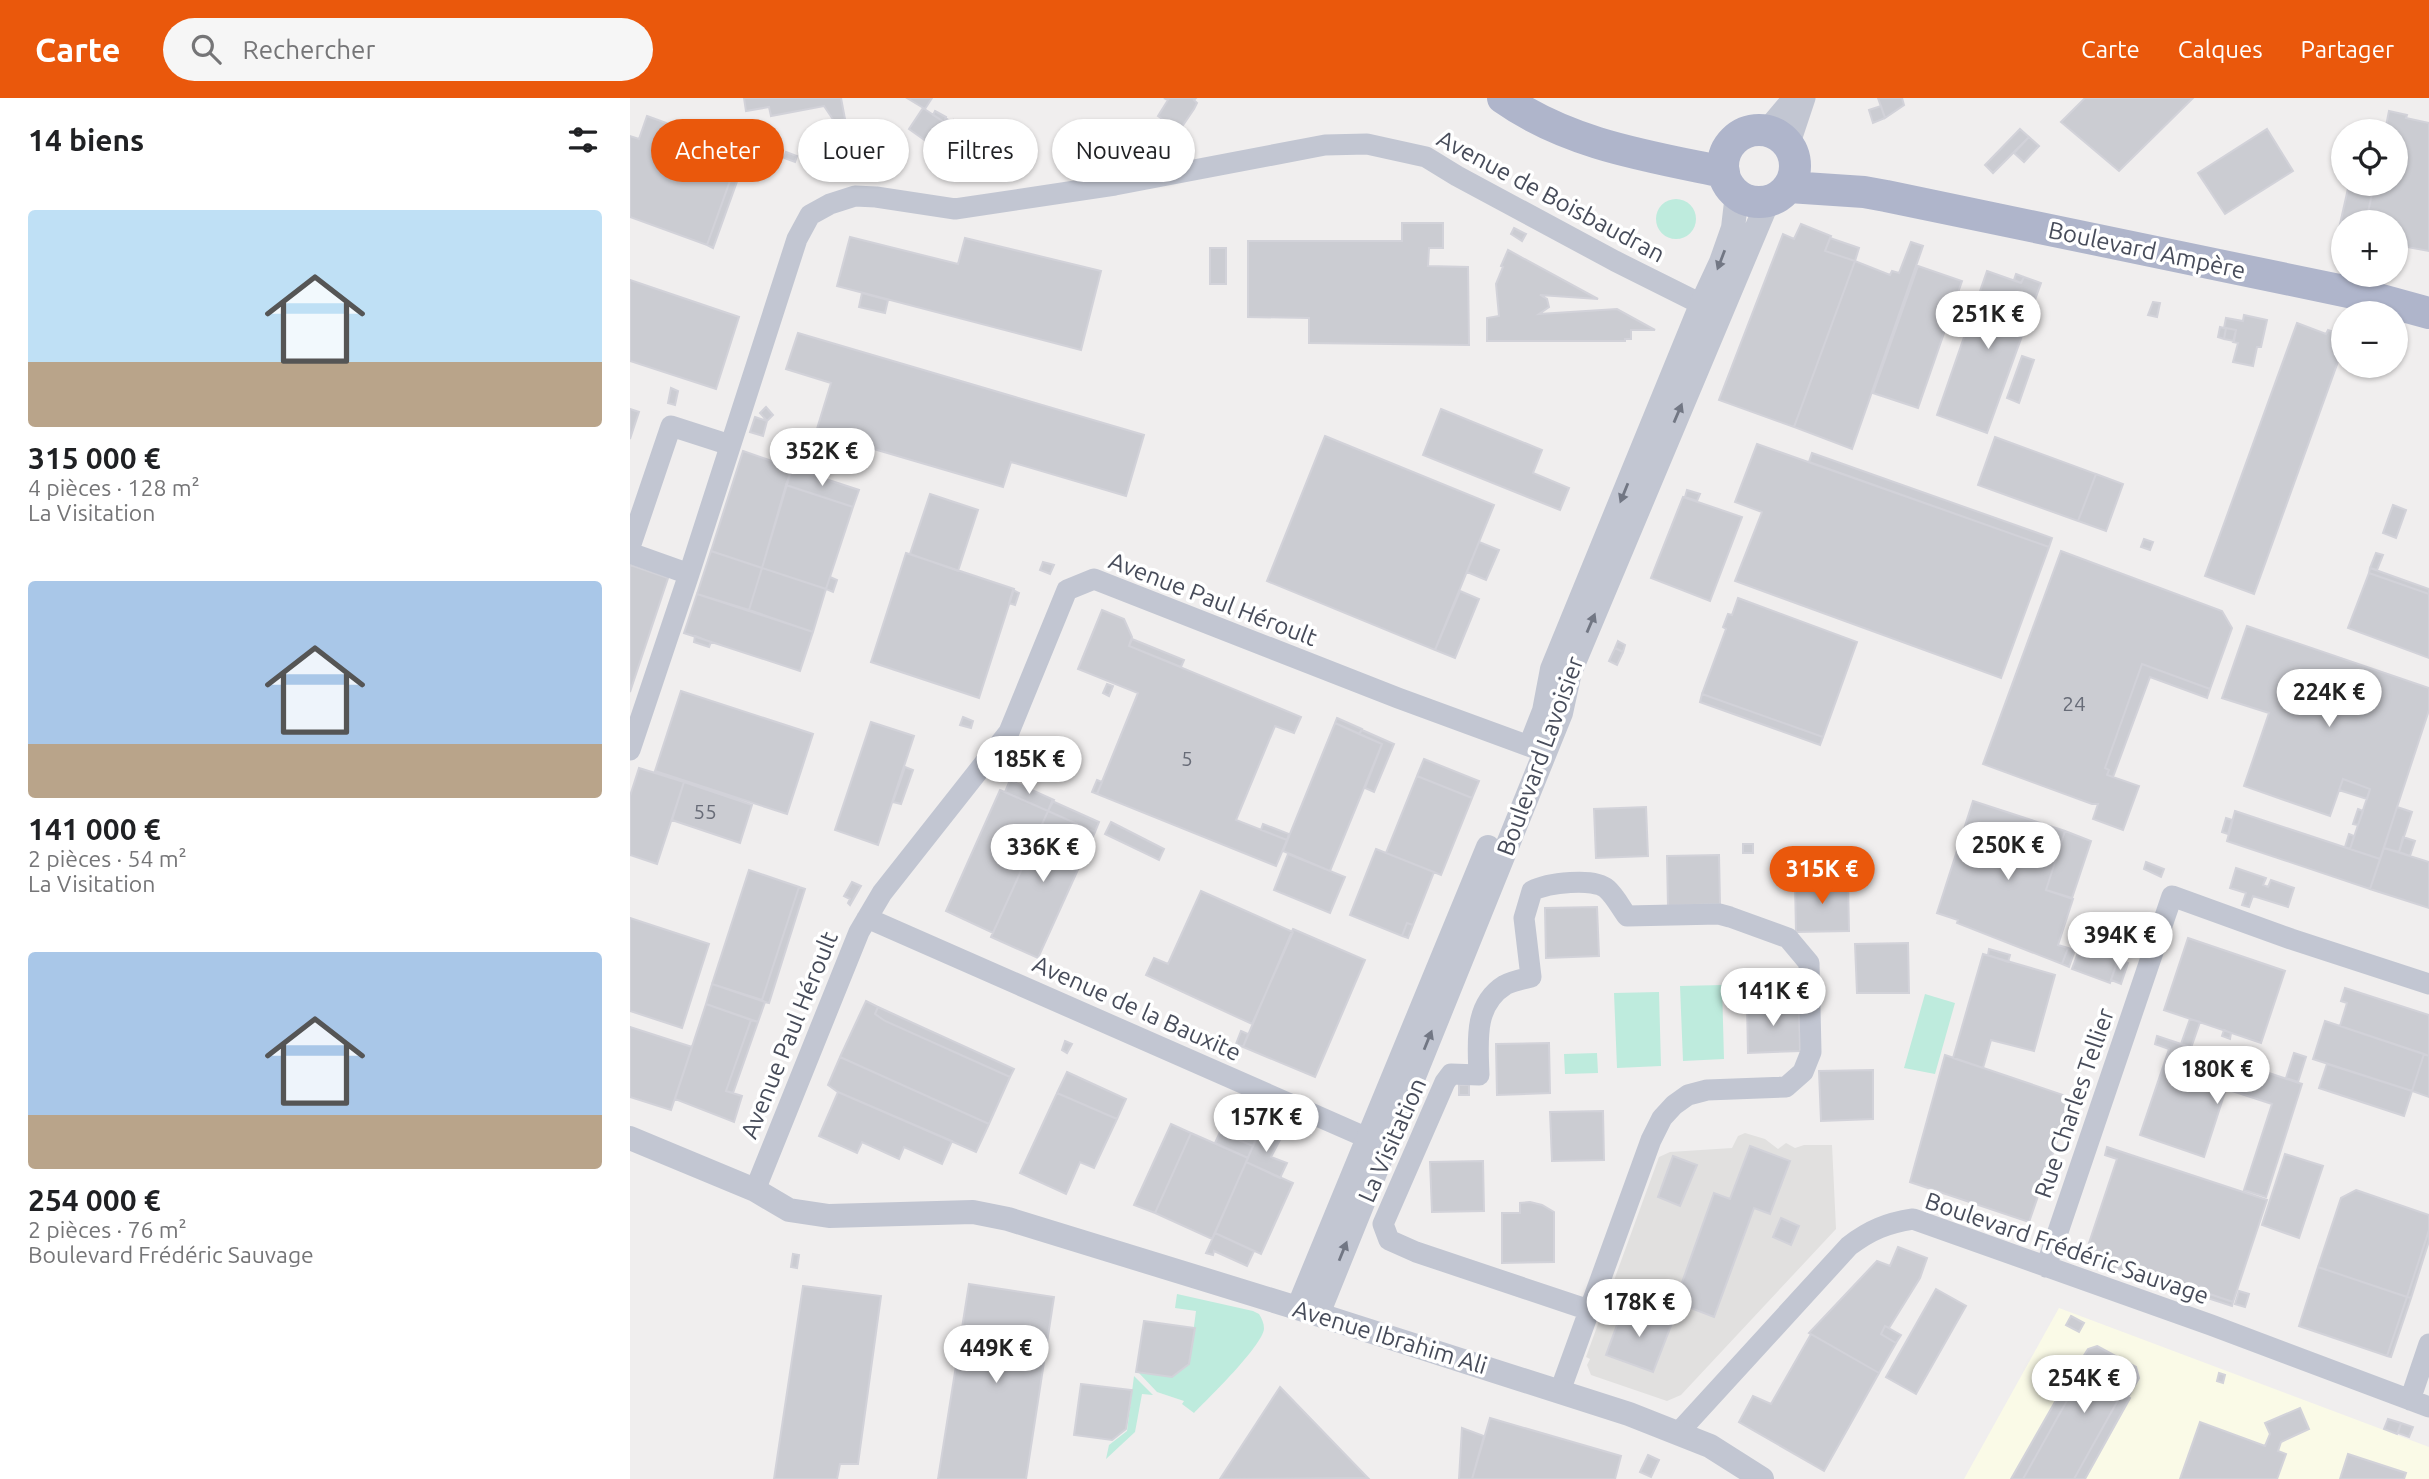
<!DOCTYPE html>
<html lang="fr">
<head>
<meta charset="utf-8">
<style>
  :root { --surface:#fff; --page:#f6f6f6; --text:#202124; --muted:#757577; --accent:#ea580c }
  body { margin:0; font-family:Ubuntu,sans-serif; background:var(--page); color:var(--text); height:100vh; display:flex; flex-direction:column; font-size:26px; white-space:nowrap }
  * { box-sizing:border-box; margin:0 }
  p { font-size:23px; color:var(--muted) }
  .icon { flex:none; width:38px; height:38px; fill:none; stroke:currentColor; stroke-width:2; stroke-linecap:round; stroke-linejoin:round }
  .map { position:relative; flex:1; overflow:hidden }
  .panel { display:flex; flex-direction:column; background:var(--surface); width:630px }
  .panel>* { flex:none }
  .top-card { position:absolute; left:21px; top:21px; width:665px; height:63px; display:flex; gap:14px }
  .tools { position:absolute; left:1701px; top:21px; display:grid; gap:14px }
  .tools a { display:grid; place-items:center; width:77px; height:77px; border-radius:50%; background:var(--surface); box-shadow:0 2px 5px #0004; font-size:35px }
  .price { position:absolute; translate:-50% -60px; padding:0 16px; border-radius:24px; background:#fff; color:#222; font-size:23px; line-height:46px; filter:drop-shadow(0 2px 4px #0008) }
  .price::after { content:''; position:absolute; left:50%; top:42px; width:21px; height:16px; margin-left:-10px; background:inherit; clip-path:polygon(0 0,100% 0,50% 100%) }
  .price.selected { background:var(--accent); color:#fff }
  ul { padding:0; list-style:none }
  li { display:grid; align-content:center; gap:14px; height:371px; padding:0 28px }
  li span { display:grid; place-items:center; height:217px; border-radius:7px; color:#555 }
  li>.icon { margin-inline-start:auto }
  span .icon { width:126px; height:126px; fill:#fffc; stroke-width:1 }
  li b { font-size:30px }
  h2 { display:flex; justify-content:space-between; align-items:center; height:84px; padding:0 28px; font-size:30px }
  .tag { padding:0 24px; border-radius:32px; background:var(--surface); box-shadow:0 2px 5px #0004; font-size:24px; line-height:63px }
  .tag.selected { background:var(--accent); color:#fff }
  header { display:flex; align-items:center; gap:42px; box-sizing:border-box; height:98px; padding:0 35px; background:var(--accent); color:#fff }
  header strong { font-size:33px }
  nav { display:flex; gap:38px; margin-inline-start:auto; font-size:24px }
  .search { width:490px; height:63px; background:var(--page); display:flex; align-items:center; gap:18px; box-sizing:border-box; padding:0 24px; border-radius:38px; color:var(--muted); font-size:26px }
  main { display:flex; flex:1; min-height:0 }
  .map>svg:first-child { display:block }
  .commercial { fill:#fafae7 }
  .education { fill:#e1e0df }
  .green { fill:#beebdd }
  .building { fill:#cbccd2; stroke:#d2d2d9; stroke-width:2 }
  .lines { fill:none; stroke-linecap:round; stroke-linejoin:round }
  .minor { stroke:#c2c6d2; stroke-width:21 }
  .tertiary { stroke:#c2c6d2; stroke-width:24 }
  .primary { stroke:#afb5cb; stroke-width:32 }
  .oneway { fill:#727784 }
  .labels { text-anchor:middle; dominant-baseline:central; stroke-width:7; stroke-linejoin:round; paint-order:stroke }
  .number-label { font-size:21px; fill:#686c78 }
  .street-label { font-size:24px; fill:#474c5a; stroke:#fff }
</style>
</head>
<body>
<header>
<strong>Carte</strong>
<div class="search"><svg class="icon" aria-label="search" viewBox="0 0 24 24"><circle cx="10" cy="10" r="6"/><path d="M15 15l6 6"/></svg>Rechercher</div>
<nav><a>Carte</a><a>Calques</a><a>Partager</a></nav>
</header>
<main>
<section class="panel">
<h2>14 biens<svg class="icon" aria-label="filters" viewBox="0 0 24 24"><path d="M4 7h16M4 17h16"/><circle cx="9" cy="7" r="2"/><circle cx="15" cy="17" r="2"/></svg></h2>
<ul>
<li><span style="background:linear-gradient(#bfe0f5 70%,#b9a48a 0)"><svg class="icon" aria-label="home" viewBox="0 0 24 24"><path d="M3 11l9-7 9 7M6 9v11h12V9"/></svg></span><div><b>315 000 €</b><p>4 pièces · 128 m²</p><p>La Visitation</p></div></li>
<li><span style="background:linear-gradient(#a9c7e8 75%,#b9a48a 0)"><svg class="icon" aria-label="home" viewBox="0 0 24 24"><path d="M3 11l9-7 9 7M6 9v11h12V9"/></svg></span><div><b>141 000 €</b><p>2 pièces · 54 m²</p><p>La Visitation</p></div></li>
<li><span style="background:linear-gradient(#a9c7e8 75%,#b9a48a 0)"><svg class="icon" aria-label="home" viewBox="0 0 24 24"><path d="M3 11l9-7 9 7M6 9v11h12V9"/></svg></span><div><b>254 000 €</b><p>2 pièces · 76 m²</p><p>Boulevard Frédéric Sauvage</p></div></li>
</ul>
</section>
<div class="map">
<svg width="1799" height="1381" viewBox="0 0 1799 1381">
  <rect width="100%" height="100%" fill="#f0eeee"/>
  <path class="commercial" d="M1429,1210L1799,1349V1381H1334Z"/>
  <path class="education" d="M1115,1035L1135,1041L1148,1051L1156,1045L1165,1050L1174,1047H1202L1206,1131L1051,1297L1037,1303L961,1277L957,1267L960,1261L956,1259L1029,1059L1040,1054L1102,1050L1108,1038Z"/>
  <path class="green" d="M1026 121a20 20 0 1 1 40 0a20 20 0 1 1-40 0Z
    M1092,887L1094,961L1053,963L1050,888Z
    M1029,894L1031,968L987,970L984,895Z
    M1295,896L1325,905L1305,976L1274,970Z
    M967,955L968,975L935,976L934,956Z
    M547,1196L623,1213L629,1216C632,1221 634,1225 634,1231C632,1248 578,1301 564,1315L552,1306L554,1303L527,1294L508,1274L541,1279L559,1266L566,1213L545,1210Z
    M504,1278L523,1297L512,1296L505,1334L476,1361L479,1347L497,1333Z"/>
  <path class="building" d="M114,0H211L215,21L204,23L194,8L141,18L139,9L116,13Z
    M277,0H302L295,11Z
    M534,0H566L564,2L567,5L564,11L549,33L528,18L538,2Z
    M1248,0H1272L1274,7L1255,20Z
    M1455,0H1563L1489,73L1431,24Z
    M1251,8L1255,20L1243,25L1239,12Z
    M293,10L314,24L317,21L344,39L330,61L308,47L301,58L295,54L300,46L279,31Z
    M305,13L316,19L314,24L303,17Z
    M1759,13L1777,17L1776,20L1799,25V153L1766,147V124H1736L1744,86H1766V33H1755Z
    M17,18L111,52L77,147L0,119V38L9,41Z
    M324,22L336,29L334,32L323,25Z
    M1390,31L1399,39L1363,75L1355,67Z
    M1637,31L1663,73L1595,116L1568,75Z
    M1399,39L1409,48L1394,64L1384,55Z
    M111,52L118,53L83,150L77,147Z
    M156,54L167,58L165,64L154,60Z
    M1719,86H1744L1736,124H1713V136L1708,135Z
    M772,125H813V150H799L798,168L838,169L839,247L679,245V220L618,219V143H772Z
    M1171,126L1201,138L1195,153L1225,163L1164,329L1089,302L1153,136L1164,141Z
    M884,130L896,136L892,143L881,136Z
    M220,139L328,166L335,140L471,173L451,252L207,188Z
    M1200,140L1229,150L1225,163L1195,153Z
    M1281,144L1293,148L1222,351L1164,329L1225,163L1260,177L1262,173L1269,175Z
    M580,150H596V186H580Z
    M878,152L968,201L910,197L917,201L919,209L909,216L987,211L1025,232H1001V241H995V243H857V220L869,218L866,186L873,169L871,168Z
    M1288,168L1332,183L1288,310L1243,295Z
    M1357,173L1391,185L1394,179L1411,185L1357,335L1307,317Z
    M1386,176L1394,179L1391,185L1384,182Z
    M0,182L109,219L86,291L0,263Z
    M232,195L258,202L255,215L229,209Z
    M1523,204L1530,205L1527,219L1518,217Z
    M1614,217L1637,222L1631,249H1627L1623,268L1603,264L1608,245L1603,244L1606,232L1596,230L1594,241L1588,239L1590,229L1594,230L1596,220L1613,223Z
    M1667,225L1696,236L1698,232L1713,237V262L1709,261L1624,496L1575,478Z
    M1596,230L1606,232L1604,243L1594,241Z
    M168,235L514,337L496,398L381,364L373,389L186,334L201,285L156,271Z
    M1392,258L1404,262L1389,305L1377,300Z
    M41,290L48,293L45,307L38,305Z
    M136,309L143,317L137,323L130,315Z
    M0,311L9,314L0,341Z
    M811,311L912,352L903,375L939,390L930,412L793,357Z
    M125,319L137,323L133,338L120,334Z
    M695,338L864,407L805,552L637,483Z
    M1365,339L1466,376L1448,423L1348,387Z
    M1127,346L1419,449L1371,580L1105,483L1132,414L1105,404Z
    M113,353L162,370L132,470L81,453Z
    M1182,355L1422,440L1419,449L1179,364Z
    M162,370L229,392L223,409L156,387Z
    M1466,376L1493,386L1476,433L1448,423Z
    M156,387L223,409L196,491L132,470Z
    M1057,392L1070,396L1067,403L1055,399Z
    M300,396L348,412L328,473L280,456Z
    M1053,399L1112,419L1080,503L1021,480Z
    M1763,407L1776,412L1766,440L1753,435Z
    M1514,441L1523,444L1520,452L1511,449Z
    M849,444L869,452L856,482L837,474Z
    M81,453L132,470L119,512L67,496Z
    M1431,453L1592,513L1602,530L1580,591L1512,566L1475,670L1479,672L1477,677L1509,688L1493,732L1463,721L1468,706H1462L1353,666Z
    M276,455L384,491L349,600L241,564Z
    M1746,455L1753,457L1747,472L1740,470Z
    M413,464L424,467L420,476L410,472Z
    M0,467L38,480L0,594Z
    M132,470L196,491L183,534L119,512Z
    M1740,470L1799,491V496L1739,475Z
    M1739,475L1799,496V560L1718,530Z
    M200,479L207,482L203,494L196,491Z
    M383,492L389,495L385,507L379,505Z
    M830,493L849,501L825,560L805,552Z
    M67,496L183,534L170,573L54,535Z
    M1108,500L1227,544L1193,639L1072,596L1096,531L1093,529L1098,516L1102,517Z
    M472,512L494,521L502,539L499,548L671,619L664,635L645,628L606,722L657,742L646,768L467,696L508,595L448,571Z
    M1617,528L1799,590V612L1750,761L1720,751L1740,691L1713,681L1700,718L1614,688L1639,615L1592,600Z
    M65,538L81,544L79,549L64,544Z
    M502,541L554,562L551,569L499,548Z
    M988,543L995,547L993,554L985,550Z
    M985,550L993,554L987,567L979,563Z
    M1512,566L1580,591L1577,600L1520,579L1483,679L1477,677L1479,672L1475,670Z
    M477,586L483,588L479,598L473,595Z
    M51,593L183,636L157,716L25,673Z
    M1072,596L1193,639L1190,647L1070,604Z
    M333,619L343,623L341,630L330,627Z
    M707,620L732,631L729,636L705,625Z
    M241,624L284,638L248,747L205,732Z
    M705,625L752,646L700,773L653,753Z
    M732,632L764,646L744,694L735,690L752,646L729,636Z
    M794,661L849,683L842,700L787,678Z
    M275,669L283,672L271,706L263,704Z
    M9,670L54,684L27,766L0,757V698Z
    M787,678L842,700L811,777L756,755Z
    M1713,681L1740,691L1737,701L1709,692Z
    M380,682L424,702L418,713L375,694Z
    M467,682L472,684L467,696L462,694Z
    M54,684L122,707L110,745L42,722Z
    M370,692L418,713L363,835L316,813Z
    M422,703L469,724L465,734L418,713Z
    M1343,703L1435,733L1416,792L1443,801L1428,847L1438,850L1432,866L1327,825L1328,822L1307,815Z
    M1016,709L1018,758L966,760L964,711Z
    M1767,709L1782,714L1769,754L1754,750Z
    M1728,711L1733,713L1728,727L1723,726Z
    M418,713L465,734L408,860L361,839Z
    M1605,713L1750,761L1740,791L1597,743Z
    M1596,720L1602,722L1598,736L1592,734Z
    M481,724L534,751L529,762L475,736Z
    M633,726L659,736L657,742L631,732Z
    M1435,733L1461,743L1442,800L1416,792Z
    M1719,736L1724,738L1720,751L1715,749Z
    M1773,739L1785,743L1780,758L1769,754Z
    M1113,746H1123V755H1113Z
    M1754,750L1799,764V810L1740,791Z
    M746,751L804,774L783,827L777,825L772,838L720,817Z
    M658,756L715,779L700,815L644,792Z
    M1089,757L1090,806L1038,808L1037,758Z
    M1516,764L1534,771L1531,779L1514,771Z
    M1606,770L1636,780L1633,787L1638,789L1641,782L1664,790L1658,809L1623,798L1619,809L1612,807L1616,795L1600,790Z
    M119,772L169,789L132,902L82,886Z
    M1218,783L1219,833L1166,834L1165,784Z
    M222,784L231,788L220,807L218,805L220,801L214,798Z
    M169,789L175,791L139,905L135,904L132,902Z
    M571,793L663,834L622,926L516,877L524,860L538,866Z
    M967,809L969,858L916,860L915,810Z
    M0,820L79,846L52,930L0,913Z
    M777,825L783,827L778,840L772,838Z
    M663,831L735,862L685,979L613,949Z
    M1558,840L1655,873L1631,945L1534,912Z
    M1452,844L1463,850L1489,858L1480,885L1442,871Z
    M1278,845L1279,895H1227L1225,846Z
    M1438,850L1445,852L1439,869L1432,866Z
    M1359,851L1380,857L1378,864L1358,857Z
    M1353,856L1425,877L1404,953L1361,942L1353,970L1323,960Z
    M1488,862L1498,865L1491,886L1481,882Z
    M82,886L135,904L128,924L76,906Z
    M1715,890L1799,917V958L1710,928L1717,905L1711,903Z
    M236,903L248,909L245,916L255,923L380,979L359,1026L210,959Z
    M1169,905L1170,953L1118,955L1117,906Z
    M76,906L121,922L96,993L112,998L104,1024L45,1001Z
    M248,909L384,971L380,979L255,923L245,916Z
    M1560,921L1570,924L1561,950L1551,946Z
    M121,922L128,924L103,995L96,993Z
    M1695,923L1794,956L1782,993L1683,961Z
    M0,929L62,949L41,1012L0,999Z
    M1594,932L1601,935L1600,941L1592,938Z
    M611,933L618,936L613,949L606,946Z
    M1527,938L1672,986L1636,1099L1614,1092L1642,1006L1596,991L1574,1059L1510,1037L1539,951L1525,946Z
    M435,943L442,946L437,955L432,952Z
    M919,945L920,995L867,997L866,946Z
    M1664,955L1676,959L1668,984L1656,980Z
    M1794,956L1799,958V999L1782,993Z
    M1315,957L1442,1000L1399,1124L1280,1084Z
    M210,959L359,1026L346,1054L208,994L198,987Z
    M1697,966L1782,993L1774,1018L1689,990Z
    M1243,972V1021L1191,1023L1189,973Z
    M437,974L496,1001L487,1021L427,995Z
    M829,987H839V997H829Z
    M208,994L322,1043L312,1066L274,1049L269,1061L232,1044L227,1055L189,1038Z
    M427,995L487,1021L464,1070L450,1064L436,1096L390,1075Z
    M973,1013L974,1062L922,1063L920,1014Z
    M614,1024L630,1031L623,1048L606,1041Z
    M541,1026L561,1035L525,1115L504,1107Z
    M631,1030L651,1040L641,1059L657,1065L650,1080L616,1064Z
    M590,1034L623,1048L618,1060L585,1045Z
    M561,1035L618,1060L582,1141L525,1115Z
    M1120,1048L1160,1063L1140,1116L1124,1110L1084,1219L1045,1204L1084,1095L1100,1101Z
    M1477,1049L1637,1102L1603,1204L1456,1154L1487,1061L1475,1057Z
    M1655,1056L1693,1068L1669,1140L1632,1127Z
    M1043,1058L1067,1067L1050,1108L1028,1099Z
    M853,1063L854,1113L802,1114L800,1064Z
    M616,1064L663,1085L631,1156L585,1135Z
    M1726,1092L1799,1117V1132L1777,1199L1688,1169L1711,1100Z
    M900,1104L912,1107L924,1114V1164L872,1165V1115H890V1105Z
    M1151,1120L1169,1128L1161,1147L1143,1139Z
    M1799,1132V1143L1781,1200L1777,1199Z
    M585,1135L624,1153L617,1168L584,1153L583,1157L576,1155Z
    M1268,1149L1297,1160L1290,1180L1259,1230L1255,1228L1251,1236L1266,1245L1249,1275L1179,1235L1247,1163L1260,1168Z
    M163,1156L169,1157L167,1170L161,1169Z
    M1471,1159L1603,1204L1602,1208L1469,1165Z
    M1688,1169L1777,1199L1757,1258L1669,1228Z
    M339,1186L424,1199L396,1381H308Z
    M173,1188L251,1198L228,1366H210L207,1381H144Z
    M1306,1191L1336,1208L1286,1296L1256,1279Z
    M1609,1193L1619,1196L1615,1209L1605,1206Z
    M1777,1199L1781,1200L1761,1259L1757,1258Z
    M994,1208L1042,1225L1023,1274L976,1257Z
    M1441,1218L1454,1225L1449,1234L1436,1227Z
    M514,1223L565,1230L559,1266L542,1279L506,1274Z
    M1255,1228L1271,1237L1266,1245L1251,1236Z
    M1181,1236L1249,1275L1194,1373L1109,1324L1123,1298L1141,1306Z
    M1467,1248L1506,1269L1509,1280L1498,1299L1492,1295L1444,1381H1393L1453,1274L1446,1270L1458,1251Z
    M1445,1269L1453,1274L1393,1381H1381Z
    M1589,1275L1595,1277L1593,1285L1587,1283Z
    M451,1286L502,1292L496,1331L482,1342L444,1337Z
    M650,1289L738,1380L590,1381Z
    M1492,1295L1500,1300L1455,1381H1444Z
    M1670,1310L1679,1331L1651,1344L1648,1353L1656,1356L1647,1381H1550L1570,1324L1635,1348L1640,1336L1635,1325Z
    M860,1320L991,1358L985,1381H842Z
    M1758,1321L1771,1325L1767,1336L1754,1331Z
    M1771,1325L1783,1329L1779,1339L1768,1335Z
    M832,1330L854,1338L842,1381H829Z
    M1718,1356L1776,1375L1774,1381H1710Z
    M1018,1357L1029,1362L1021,1379L1010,1374Z"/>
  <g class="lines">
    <path class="minor" d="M1136,32L1163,0
      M1159,48L1175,0
      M0,449L41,328L100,347
      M0,455L59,476
      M0,652L59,476L167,141L180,117L200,106L225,98L246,99L325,111L485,87L695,47L737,46L796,59L827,78L985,163L1085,213
      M237,820L751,1046
      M125,1092L229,834L252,795L379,634L437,492L464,481L768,600L915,654
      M1416,1169L1542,798L1661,841L1799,886
      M930,1293L1021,1042L1032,1020L1044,1007L1058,997L1077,992L1156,989L1173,974L1181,954L1179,865L1158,840L1100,819L1089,816L997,818C991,810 985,798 977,791C964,779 917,785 902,793L894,820L901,879C893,881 882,883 875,887C843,907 848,945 849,977L821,976L815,984L753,1126L759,1142L786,1154L959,1212
      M1780,1302L1799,1246
      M1048,1335L1219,1148C1240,1132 1257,1125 1283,1121L1581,1227L1799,1309"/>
    <path class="tertiary" d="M903,641L914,613L922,571L1071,207L1091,164L1103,130L1107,96
      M0,1040L125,1092L159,1112L199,1118L343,1114L378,1121L677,1213L999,1316L1080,1348L1132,1381
      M668,1210L858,749
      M688,1216L931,615L940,574L1138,103"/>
    <path class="primary" d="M873,0C938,46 1017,58 1094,74
      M1093 68a36 36 0 1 1 72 0a36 36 0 1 1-72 0Z
      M1159,89L1234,94L1256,98L1733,197L1799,215"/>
  </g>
  <defs><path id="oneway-solid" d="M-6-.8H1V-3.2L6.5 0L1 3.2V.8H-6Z" transform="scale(1.75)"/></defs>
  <g class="oneway">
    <use href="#oneway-solid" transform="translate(1091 162) rotate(111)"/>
    <use href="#oneway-solid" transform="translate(1048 315) rotate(-67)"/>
    <use href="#oneway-solid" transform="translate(994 395) rotate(112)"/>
    <use href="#oneway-solid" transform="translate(961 525) rotate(-67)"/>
    <use href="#oneway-solid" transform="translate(798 942) rotate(-68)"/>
    <use href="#oneway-solid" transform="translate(713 1153) rotate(-68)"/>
  </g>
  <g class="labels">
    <g class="number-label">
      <text x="1444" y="605">24</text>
      <text x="557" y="660">5</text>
      <text x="75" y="713">55</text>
    </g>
    <g class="street-label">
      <text transform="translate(921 98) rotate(28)">Avenue de Boisbaudran</text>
      <text transform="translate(1517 152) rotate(12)">Boulevard Ampère</text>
      <text transform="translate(583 501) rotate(21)">Avenue Paul Héroult</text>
      <text transform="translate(910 658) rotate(-70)">Boulevard Lavoisier</text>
      <text transform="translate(507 910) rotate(24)">Avenue de la Bauxite</text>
      <text transform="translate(159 937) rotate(-68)">Avenue Paul Héroult</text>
      <text transform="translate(1444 1005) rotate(-71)">Rue Charles Tellier</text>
      <text transform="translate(762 1042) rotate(-66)">La Visitation</text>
      <text transform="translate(1437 1150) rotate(19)">Boulevard Frédéric Sauvage</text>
      <text transform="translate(760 1239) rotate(17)">Avenue Ibrahim Ali</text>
    </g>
  </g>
</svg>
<div class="tools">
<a><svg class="icon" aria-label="locate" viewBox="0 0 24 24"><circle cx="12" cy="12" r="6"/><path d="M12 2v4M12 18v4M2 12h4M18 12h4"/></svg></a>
<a>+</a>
<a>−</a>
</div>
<b class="price" style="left:1358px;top:253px">251K €</b>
<b class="price" style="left:192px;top:390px">352K €</b>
<b class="price" style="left:1699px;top:631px">224K €</b>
<b class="price" style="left:399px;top:698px">185K €</b>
<b class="price" style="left:1378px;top:784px">250K €</b>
<b class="price" style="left:413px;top:786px">336K €</b>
<b class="price selected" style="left:1192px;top:808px">315K €</b>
<b class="price" style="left:1490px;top:874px">394K €</b>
<b class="price" style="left:1143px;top:930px">141K €</b>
<b class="price" style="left:1587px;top:1008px">180K €</b>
<b class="price" style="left:636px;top:1056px">157K €</b>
<b class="price" style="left:1009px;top:1241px">178K €</b>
<b class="price" style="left:366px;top:1287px">449K €</b>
<b class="price" style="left:1454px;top:1317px">254K €</b>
<div class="top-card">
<a class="tag selected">Acheter</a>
<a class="tag">Louer</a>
<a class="tag">Filtres</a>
<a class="tag">Nouveau</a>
</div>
</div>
</main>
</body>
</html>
